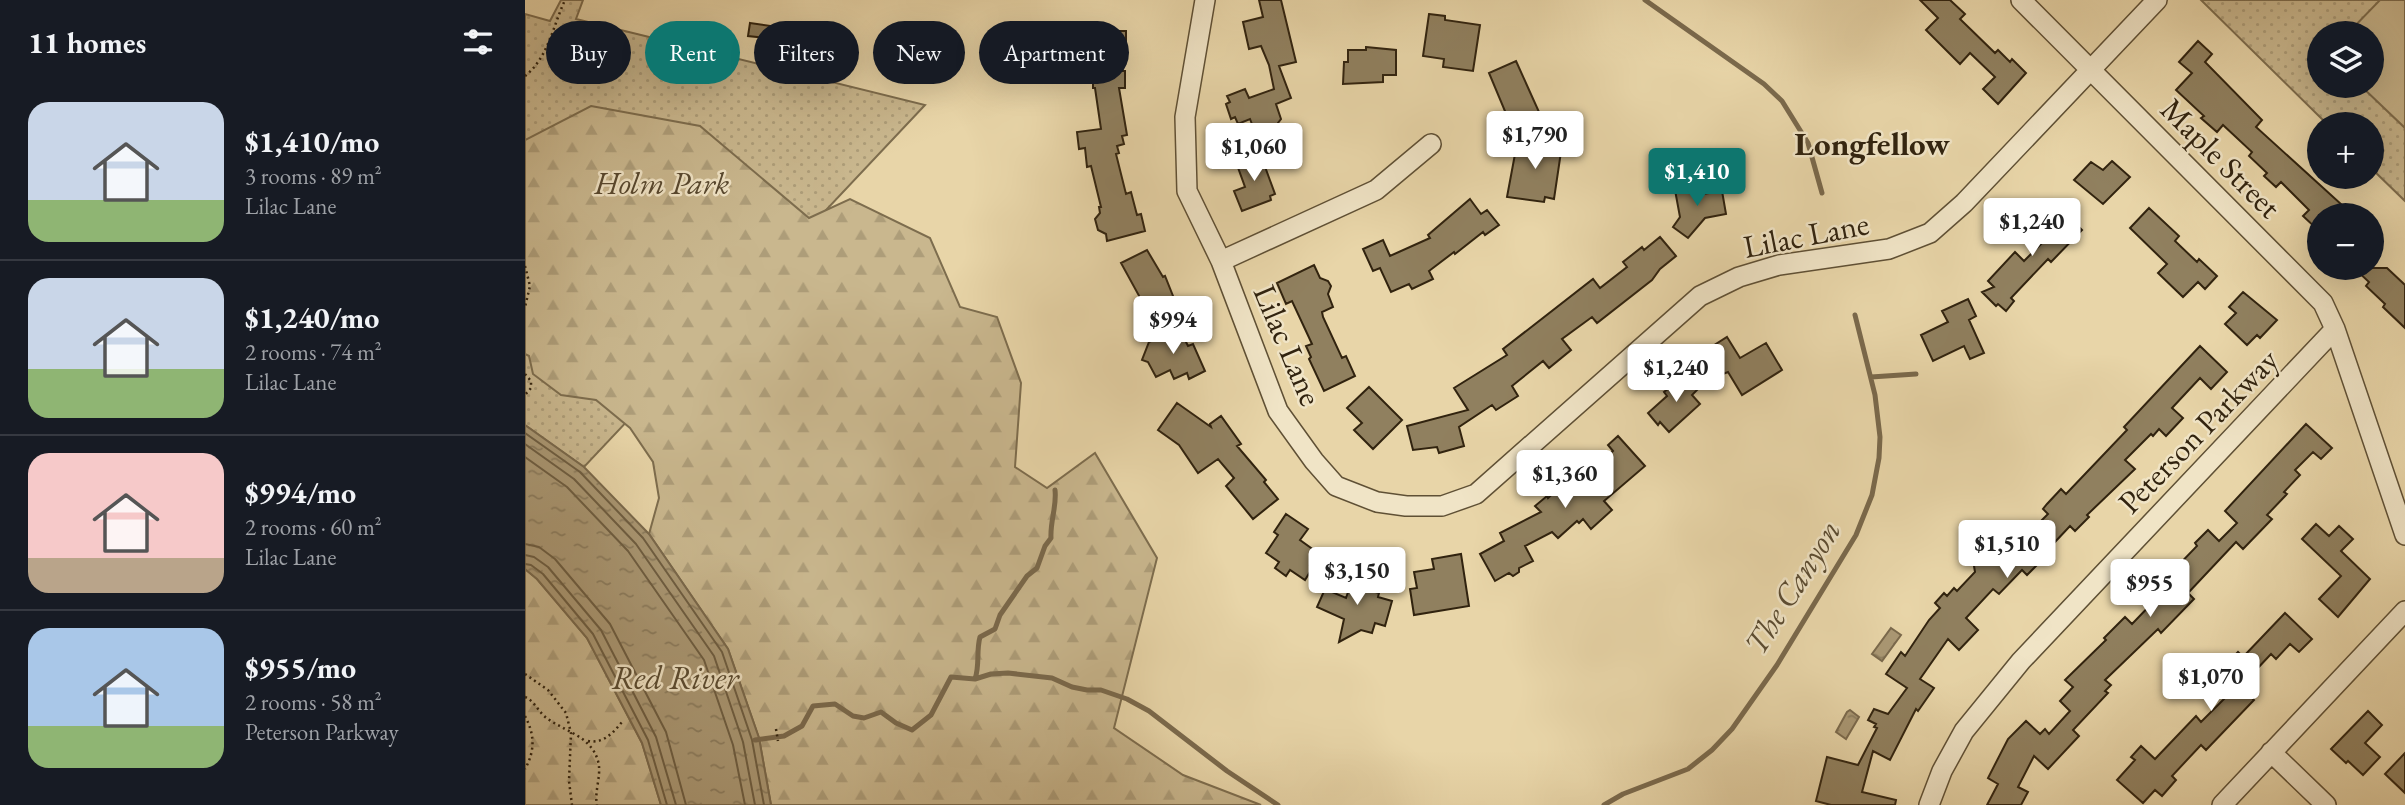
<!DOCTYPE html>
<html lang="en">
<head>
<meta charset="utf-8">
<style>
  :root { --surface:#171b24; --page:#242831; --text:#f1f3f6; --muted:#9ea1a6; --line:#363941; --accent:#0f766e }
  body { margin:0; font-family:"EB Garamond",serif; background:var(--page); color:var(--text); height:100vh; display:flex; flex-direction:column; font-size:26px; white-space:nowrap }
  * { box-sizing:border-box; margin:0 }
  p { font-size:23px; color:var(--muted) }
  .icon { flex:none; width:38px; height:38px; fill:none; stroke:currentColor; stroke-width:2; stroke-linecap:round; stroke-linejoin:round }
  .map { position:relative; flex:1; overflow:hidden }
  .side { display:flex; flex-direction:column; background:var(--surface); width:525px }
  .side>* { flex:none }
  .banner { position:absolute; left:21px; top:21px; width:665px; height:63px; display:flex; gap:14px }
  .tools { position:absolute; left:1782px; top:21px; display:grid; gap:14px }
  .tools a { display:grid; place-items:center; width:77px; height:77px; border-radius:50%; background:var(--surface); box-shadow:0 7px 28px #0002; font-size:35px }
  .price { position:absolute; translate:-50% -60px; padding:0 16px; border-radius:7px; background:#fff; color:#222; font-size:23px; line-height:46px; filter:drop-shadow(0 2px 4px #0008) }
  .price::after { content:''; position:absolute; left:50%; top:42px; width:21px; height:16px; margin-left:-10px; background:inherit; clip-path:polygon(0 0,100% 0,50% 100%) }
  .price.on { background:var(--accent); color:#fff }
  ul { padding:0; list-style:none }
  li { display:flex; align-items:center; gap:21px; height:175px; padding:0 28px }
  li+li { border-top:2px solid var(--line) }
  li span { display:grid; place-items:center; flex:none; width:196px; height:140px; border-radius:21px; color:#555 }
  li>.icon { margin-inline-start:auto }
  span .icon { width:84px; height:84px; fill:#fffc; stroke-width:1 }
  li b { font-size:30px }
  h2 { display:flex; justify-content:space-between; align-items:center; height:84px; padding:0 28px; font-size:30px }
  .pill { padding:0 24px; border-radius:32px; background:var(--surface); box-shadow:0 7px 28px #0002; font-size:24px; line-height:63px }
  .pill.on { background:var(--accent); color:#fff }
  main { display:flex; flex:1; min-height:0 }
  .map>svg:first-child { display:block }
  .grass { fill:url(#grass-dots); stroke:#7d6d4e; stroke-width:2; fill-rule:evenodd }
  .forest { fill:url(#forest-firs); stroke:#7d6d4e; stroke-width:2 }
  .pitch { fill:#c9b78e; stroke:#7d6d4e; stroke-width:2 }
  .water { fill:url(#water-ripples); stroke:#7a694c; stroke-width:2 }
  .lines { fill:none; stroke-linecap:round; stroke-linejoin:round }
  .shore { stroke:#6e5e42; stroke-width:2 }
  .stream { stroke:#7a694c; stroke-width:5 }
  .building { fill:#90805f; stroke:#31230f; stroke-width:2 }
  .minor-casing { stroke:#5f5035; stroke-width:22 }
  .path { stroke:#31230f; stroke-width:2.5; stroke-dasharray:2 3.5; stroke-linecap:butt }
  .minor { stroke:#f0e4c6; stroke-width:19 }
  .labels { text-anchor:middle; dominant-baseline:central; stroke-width:5; stroke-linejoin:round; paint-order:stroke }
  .street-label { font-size:32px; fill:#31230f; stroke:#f0e4c6 }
  .park-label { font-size:32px; font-style:italic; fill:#57482f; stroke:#f0e4c6 }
  .neighbourhood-label { font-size:33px; font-weight:bold; fill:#31230f; stroke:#f0e4c6 }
  .water-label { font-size:33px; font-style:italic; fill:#5b4c32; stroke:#f0e4c6 }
</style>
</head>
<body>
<main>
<section class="side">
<h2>11 homes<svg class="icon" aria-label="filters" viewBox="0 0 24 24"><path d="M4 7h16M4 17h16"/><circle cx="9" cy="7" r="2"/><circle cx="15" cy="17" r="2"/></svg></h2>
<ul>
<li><span style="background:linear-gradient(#c9d6e8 70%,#8fb573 0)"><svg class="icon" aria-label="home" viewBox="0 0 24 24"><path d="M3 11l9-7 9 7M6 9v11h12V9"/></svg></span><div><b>$1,410/mo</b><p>3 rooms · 89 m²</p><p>Lilac Lane</p></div></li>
<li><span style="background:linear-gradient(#c9d6e8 65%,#8fb573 0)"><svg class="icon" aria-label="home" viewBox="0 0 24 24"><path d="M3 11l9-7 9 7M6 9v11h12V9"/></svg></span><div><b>$1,240/mo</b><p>2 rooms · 74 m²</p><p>Lilac Lane</p></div></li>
<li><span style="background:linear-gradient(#f6c9c9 75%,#b9a48a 0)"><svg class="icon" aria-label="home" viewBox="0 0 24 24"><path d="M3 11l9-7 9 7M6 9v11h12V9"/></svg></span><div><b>$994/mo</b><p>2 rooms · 60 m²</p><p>Lilac Lane</p></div></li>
<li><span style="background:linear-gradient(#a9c7e8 70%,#8fb573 0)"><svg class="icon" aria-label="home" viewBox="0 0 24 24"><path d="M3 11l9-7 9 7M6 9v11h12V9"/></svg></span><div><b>$955/mo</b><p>2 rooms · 58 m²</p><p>Peterson Parkway</p></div></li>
</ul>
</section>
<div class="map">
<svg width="1880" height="805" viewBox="0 0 1880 805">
  <defs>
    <pattern id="grass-dots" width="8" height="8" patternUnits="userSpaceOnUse" patternTransform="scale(1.75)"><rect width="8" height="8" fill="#c9b78e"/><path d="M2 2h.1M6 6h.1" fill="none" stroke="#ad9d79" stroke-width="1.8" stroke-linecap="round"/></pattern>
    <pattern id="forest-firs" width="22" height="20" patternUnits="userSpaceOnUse" patternTransform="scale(1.75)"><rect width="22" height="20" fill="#c9b78e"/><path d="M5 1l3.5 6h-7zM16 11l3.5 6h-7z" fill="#ad9d79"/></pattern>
    <pattern id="water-ripples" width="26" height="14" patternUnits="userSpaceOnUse" patternTransform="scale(1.75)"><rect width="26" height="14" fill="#aa9874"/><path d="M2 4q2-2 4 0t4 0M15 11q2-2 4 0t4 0" fill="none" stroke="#8b7c5e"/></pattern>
  </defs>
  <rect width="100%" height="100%" fill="#e8d5a8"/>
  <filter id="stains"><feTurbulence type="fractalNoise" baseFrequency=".00286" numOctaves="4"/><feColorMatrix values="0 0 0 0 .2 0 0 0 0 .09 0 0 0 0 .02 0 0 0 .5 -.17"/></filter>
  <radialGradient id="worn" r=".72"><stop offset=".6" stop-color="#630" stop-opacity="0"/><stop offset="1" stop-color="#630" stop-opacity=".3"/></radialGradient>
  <path class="grass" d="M36,0H58L51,19L400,105L59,467L0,425V14L25,21Z
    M1676,0H1880V201L1846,168V124H1802ZM1794,33H1846V86H1794Z"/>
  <path class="forest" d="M66,106L175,126L284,218L325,199L405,238L435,307L472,317L496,383L490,467L522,488L570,453L632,558L589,728L658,775L736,805H246L234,738L203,649L124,534L134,498L128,462L105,428L71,400L36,395L8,374L4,356L0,354V140Z
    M0,569L12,579L62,638L117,743L136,805H0Z"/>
  <path class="pitch" d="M1855,0H1880V128L1836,86H1846V33H1823Z"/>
  <path class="water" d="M0,425L59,467L124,534L203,649L234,738L246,805H136L117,743L62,638L12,579L0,569Z
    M1366,628L1376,635L1357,661L1347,654Z
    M1325,710L1334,717L1321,739L1311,732L1322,712Z"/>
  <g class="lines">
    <path class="shore" d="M0,433L55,472L118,538L197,652L227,740L239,805
      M0,444L49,479L111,544L189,656L218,742L230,805
      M0,457L42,487L103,551L179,660L208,745L220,805
      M0,544L14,547L30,559L85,624L141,732L161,805
      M0,555L9,557L23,567L76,630L131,737L151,805
      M0,564L6,565L18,574L68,634L123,740L142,805"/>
    <path class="stream" d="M1120,0L1239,84L1257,101L1283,143L1297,193
      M1346,377L1391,374
      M450,679C455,665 451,651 455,637L470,629L475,615L502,576L512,568L520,546L526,538C525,521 532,506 530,490
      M230,740L259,736L277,726L288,706L310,704L328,716L339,718L356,712L371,723L387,730L406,715L426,677L450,679L466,674L483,673L527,678L547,687L562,690H576L602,699L624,711L702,771L753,805
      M1079,805L1098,794L1163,769L1187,750L1207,729L1252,665L1331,535L1347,495L1354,458L1355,437L1350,395L1330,315"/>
  </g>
  <path class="building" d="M734,0H756L771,62L754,66L766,98L751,104L756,119L753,123L756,131L733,140L725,119L713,124L710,117L706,119L701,104L705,102L702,96L720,89L724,98L749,89L744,65L736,46L724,49L718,22L738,17Z
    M1395,0H1425L1440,14L1435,19L1470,53L1473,50L1485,62L1487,59L1501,73L1473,104L1458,89L1470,77L1445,53L1435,64L1401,30L1413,18Z
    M904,14L920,16V20L955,25L948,71L918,67L919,59L898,56Z
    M225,23L253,27L252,39L223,36Z
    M569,31H601V46H593V71H600V88H594L602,135L597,136L599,144L592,146L594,153L591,154L601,194L606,192L612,215L616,214L620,231L582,241L581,234L573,230L570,219L575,213L574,207H576L566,166L562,167L560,148L554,149L552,132L576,129L570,88H568V73H566Z
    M1673,41L1687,54L1680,62L1737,120L1731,127L1817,205L1807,215H1794V231L1778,216L1784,210L1756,182L1751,187L1739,176L1742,173L1724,156L1727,152L1698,125L1692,132L1676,118L1679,116L1651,90L1667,73L1654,62Z
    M841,47L871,50V75H858V82L818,84L819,62H823V50H841Z
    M991,61L1014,112L1001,118L1002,121L987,128L964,73Z
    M993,138L1037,145L1029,199L1020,197L1019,202L982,197Z
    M735,153L750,194L745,196L746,200L717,211L709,191L720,187L711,162Z
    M1587,161L1605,177L1578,204L1549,180L1566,162L1578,170Z
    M1171,186L1172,188H1176L1177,194L1197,191L1201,214L1180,218L1163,238L1148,227L1155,217L1150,190Z
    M945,199L956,214L962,210L974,225L960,235L958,232L930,254L929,252L904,271L908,279L887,289L884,284L866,292L855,268L848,271L838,249L858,240L865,256L905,238L903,235Z
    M1533,206L1557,230L1526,262L1523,259L1486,298L1489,301L1481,311L1473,304L1471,306L1457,292L1469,287L1463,281L1490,252L1499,261L1520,240L1510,230Z
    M1624,208L1654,236L1650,241L1672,262L1674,259L1692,276L1680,289L1673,282L1658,297L1633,273L1642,264L1605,228Z
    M1135,237L1151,256L1135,269L1127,280L1072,323L1067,317L1037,339L1046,350L1024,368L1018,361L987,386L993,396L971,410L967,405L934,427L939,446L914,453L912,447L888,450L882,426L943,410L929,388L982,355L978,349L1068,279L1075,288L1102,267L1098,262L1117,247L1119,250Z
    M622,250L638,277L640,276L650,301L624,314L596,263Z
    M789,265L795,278L803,281L806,286L803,294L808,307L797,312L798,317L817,358L821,356L830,376L799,391L784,359L786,357L781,346L787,344L767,301L761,304L752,283Z
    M1829,268H1862L1880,285V328L1858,307L1860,304L1841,286L1844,282Z
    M1718,292L1752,320L1735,338L1732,335L1722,345L1700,324L1711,313L1704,307Z
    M1443,299L1451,316L1444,320L1459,353L1445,359L1439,346L1408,361L1396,335L1423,322L1417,311Z
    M654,328L663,346L668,344L680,371L664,379L662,373L649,379L645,370L631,377L623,362L617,360L624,342Z
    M1202,337L1215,358L1241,343L1257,370L1217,395L1203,372L1198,374L1183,349Z
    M1675,346L1702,372L1686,389L1675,378L1647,408L1658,418L1641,436L1634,429L1628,436L1626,434L1600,460L1610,469L1562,515L1564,517L1550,531L1545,526L1514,559L1516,561L1502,575L1497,570L1474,594L1468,589L1441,618L1453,630L1434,650L1423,639L1395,679L1409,688L1393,711L1391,709L1365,760L1348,751L1337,792L1371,800L1370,805H1306L1291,801L1302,757L1333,765L1352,728L1349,727L1351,724L1343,720L1349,709L1363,714L1382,688L1361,674L1376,652L1380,656L1404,620L1415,608L1410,603L1419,593L1422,596L1429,588L1432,591L1450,572L1449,566L1458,556L1460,558L1463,555L1471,563L1480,553L1488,561L1512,536L1506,531L1523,514L1518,509L1522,504L1536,489L1541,494L1602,430L1599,427Z
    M1161,375L1173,389L1167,395L1175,404L1144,432L1135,422L1133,425L1123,413L1142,396L1139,392Z
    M844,387L877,420L848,449L829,430L837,423L822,408Z
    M652,403L686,427L685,424L696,416L716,444L712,446L741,480L739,482L753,499L728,519L701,486L709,478L693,459L673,473L654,445L633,430Z
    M1781,424L1807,448L1796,459L1788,452L1770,470L1775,475L1759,492L1762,494L1742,515L1747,519L1718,549L1711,542L1663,593L1669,599L1636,633L1633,629L1580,680L1586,685L1580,691L1583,693L1548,730L1554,736L1523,769L1509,756L1493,787L1503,792L1496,805H1462L1473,784L1463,778L1483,739L1501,721L1515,734L1520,729L1524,734L1545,711L1535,701L1548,687L1540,680L1581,640L1579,638L1600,617L1607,624L1634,596L1626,588L1641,572L1644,575L1672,546L1670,543L1683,530L1694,541L1712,523L1700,511Z
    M1093,436L1120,466L1079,501L1087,510L1066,529L1058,519L1054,523L1052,521L1033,538L1027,532L1000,546L1008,561L994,568V572L988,576L984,573L970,581L955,554L979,541L975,533L1016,512L1010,506L1022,496L1023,498L1039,483L1045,489L1088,451L1083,445Z
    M761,514L783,529L775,540L793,553L785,565L788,567L780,580L765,570L761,576L750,568L754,562L741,553L753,535L749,532Z
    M1791,524L1804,536L1814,526L1828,539L1816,551L1845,579L1813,617L1794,599L1816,576L1777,539Z
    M936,554L944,606L889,615L885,589L892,588L889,572L909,569L907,559Z
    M830,572L846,576L843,590L854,593L853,597L867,601L860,626L850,623L847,633L836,630L814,642L819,619L792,607L800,589L821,598Z
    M1760,613L1787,639L1774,652L1765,644L1751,659L1746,654L1715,687L1729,700L1681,750L1676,745L1647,776L1651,780L1637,796L1630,790L1618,803L1592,780L1610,760L1606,757L1616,746L1630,759L1671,716L1676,722L1700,698L1684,682L1713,652L1718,657Z
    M1843,711L1857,725L1840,743L1855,757L1838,775L1823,761L1821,763L1806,749Z
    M1880,753V793L1860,774Z"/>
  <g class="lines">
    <g class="minor-casing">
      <path id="minor" d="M680,0L660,117L662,191L696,261L753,411L789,461L811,486L852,502L881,506H917L951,494L1175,296L1214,277L1254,265L1364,249L1405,233L1439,203L1632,0
        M1496,0L1798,303L1810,329L1880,535
        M696,261L851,190L906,144
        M1746,752L1801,805
        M1404,805L1417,771L1439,731L1496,661L1810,329
        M1697,805L1880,611"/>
    </g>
    <path class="path" d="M0,76C23,58 28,26 40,0
      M0,266L5,286L0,307
      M0,374L6,381V388L0,395
      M0,674L23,690L41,713L46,733L44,781L47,805
      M0,697C9,701 12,709 19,716C37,731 66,735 73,761C77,775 69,791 72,805
      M0,716C10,735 10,751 0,769
      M251,729L253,741
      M63,741C78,744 88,733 97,722"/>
    <use href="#minor" class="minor"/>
  </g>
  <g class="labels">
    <g class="street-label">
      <text transform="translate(1696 158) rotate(45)">Maple Street</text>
      <text transform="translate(1281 235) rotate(-11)">Lilac Lane</text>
      <text transform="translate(763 345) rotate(67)">Lilac Lane</text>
      <text transform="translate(1673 431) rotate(-46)">Peterson Parkway</text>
    </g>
    <g class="park-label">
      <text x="137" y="183">Holm Park</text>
    </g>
    <g class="neighbourhood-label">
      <text x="1347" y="143">Longfellow</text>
    </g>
    <g class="water-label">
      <text transform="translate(1267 587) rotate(-58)">The Canyon</text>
      <text x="150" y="677">Red River</text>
    </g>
  </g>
  <rect width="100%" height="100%" filter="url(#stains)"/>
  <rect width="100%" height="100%" fill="url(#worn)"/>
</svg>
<div class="tools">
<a><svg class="icon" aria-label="layers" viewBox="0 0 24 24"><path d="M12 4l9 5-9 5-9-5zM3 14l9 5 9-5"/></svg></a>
<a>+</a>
<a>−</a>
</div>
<b class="price" style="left:1010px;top:171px">$1,790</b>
<b class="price" style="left:729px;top:183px">$1,060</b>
<b class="price on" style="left:1172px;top:208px">$1,410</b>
<b class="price" style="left:1507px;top:258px">$1,240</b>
<b class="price" style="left:648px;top:356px">$994</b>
<b class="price" style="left:1151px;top:404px">$1,240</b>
<b class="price" style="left:1040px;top:510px">$1,360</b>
<b class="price" style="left:1482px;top:580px">$1,510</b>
<b class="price" style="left:832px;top:607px">$3,150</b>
<b class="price" style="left:1625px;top:619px">$955</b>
<b class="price" style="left:1686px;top:713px">$1,070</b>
<div class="banner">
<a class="pill">Buy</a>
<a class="pill on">Rent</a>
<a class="pill">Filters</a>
<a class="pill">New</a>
<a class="pill">Apartment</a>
</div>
</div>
</main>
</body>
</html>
